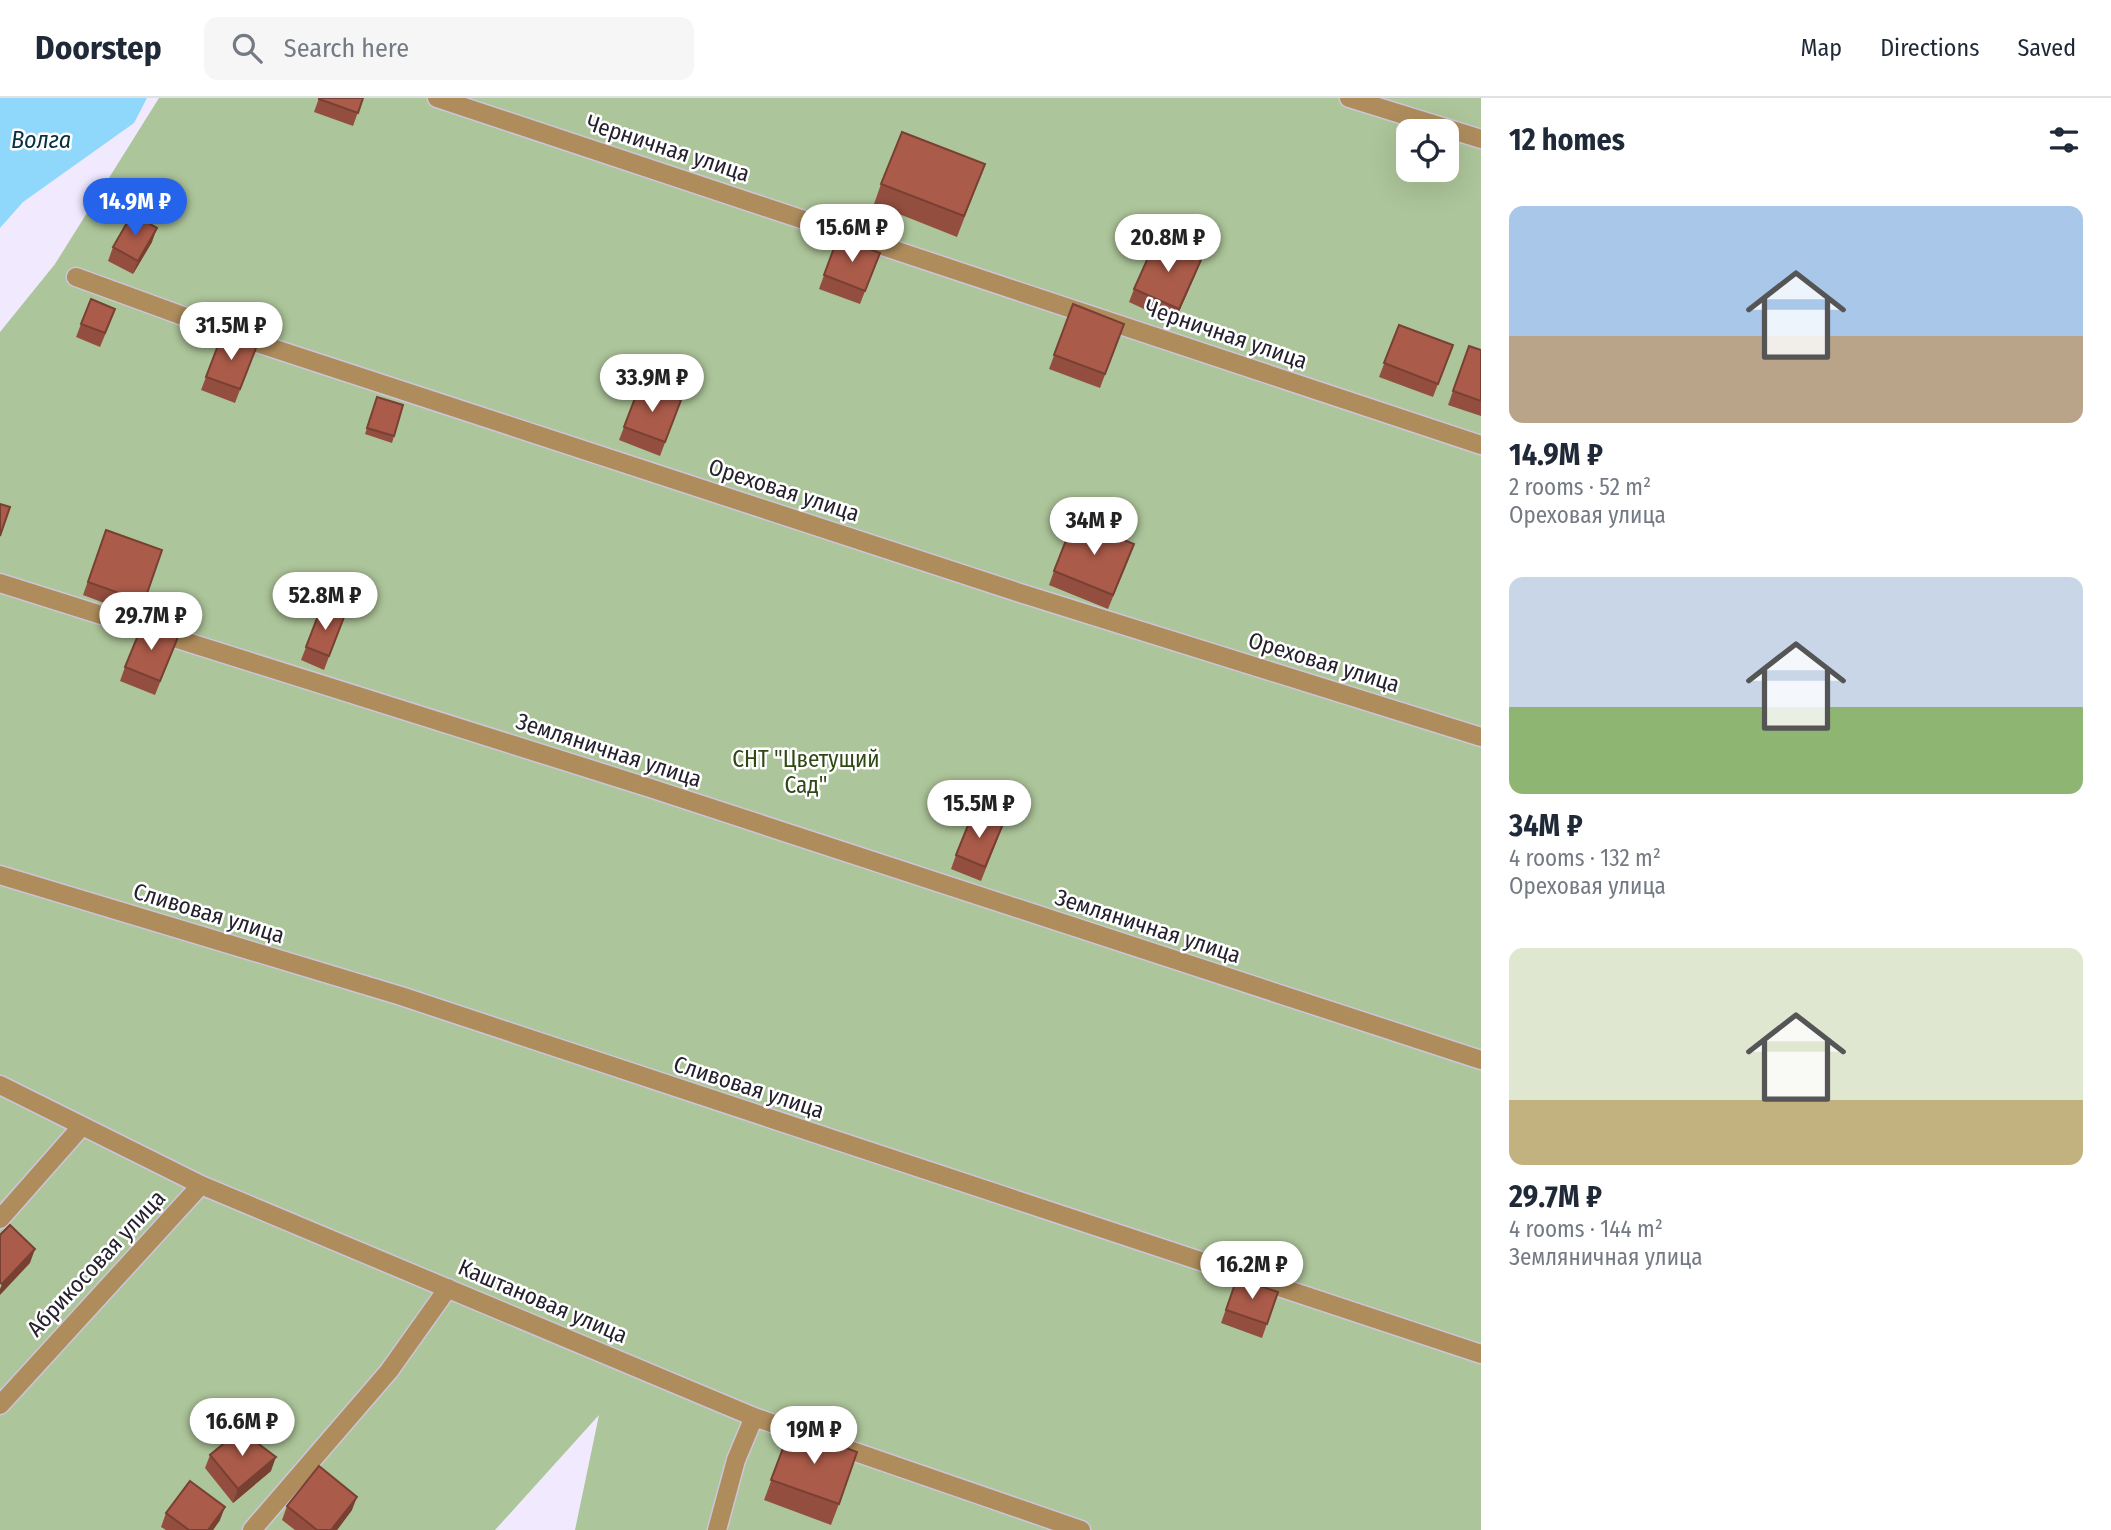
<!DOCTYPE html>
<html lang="en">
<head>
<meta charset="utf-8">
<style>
  :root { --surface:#fff; --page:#f6f6f7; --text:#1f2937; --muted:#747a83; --line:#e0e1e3; --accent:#2563eb }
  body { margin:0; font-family:"Fira Sans Condensed",sans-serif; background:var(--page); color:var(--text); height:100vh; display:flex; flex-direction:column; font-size:26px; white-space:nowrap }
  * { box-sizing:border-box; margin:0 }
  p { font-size:23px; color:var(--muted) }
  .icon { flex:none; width:38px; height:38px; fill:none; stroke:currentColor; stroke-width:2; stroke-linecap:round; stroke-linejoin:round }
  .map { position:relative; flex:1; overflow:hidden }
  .drawer { display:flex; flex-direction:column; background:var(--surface); width:630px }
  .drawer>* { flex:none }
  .tools { position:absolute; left:1396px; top:21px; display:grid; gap:14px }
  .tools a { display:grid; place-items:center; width:63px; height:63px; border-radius:14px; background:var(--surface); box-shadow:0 7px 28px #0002; font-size:35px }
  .price { position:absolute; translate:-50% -60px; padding:0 16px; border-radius:24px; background:#fff; color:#222; font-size:23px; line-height:46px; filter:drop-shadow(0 2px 4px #0008) }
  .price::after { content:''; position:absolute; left:50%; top:42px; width:21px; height:16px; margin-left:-10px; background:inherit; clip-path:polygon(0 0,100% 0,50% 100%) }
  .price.active { background:var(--accent); color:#fff }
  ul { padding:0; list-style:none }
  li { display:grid; align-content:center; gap:14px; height:371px; padding:0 28px }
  li span { display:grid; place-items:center; height:217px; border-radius:14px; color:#555 }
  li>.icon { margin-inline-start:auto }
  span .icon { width:126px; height:126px; fill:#fffc; stroke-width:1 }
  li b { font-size:30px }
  h2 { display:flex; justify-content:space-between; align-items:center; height:84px; padding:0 28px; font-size:30px }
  header { display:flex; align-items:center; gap:42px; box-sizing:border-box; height:98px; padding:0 35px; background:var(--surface); border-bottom:2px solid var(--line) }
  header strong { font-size:33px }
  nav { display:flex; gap:38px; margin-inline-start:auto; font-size:24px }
  .search { width:490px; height:63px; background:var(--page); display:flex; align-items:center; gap:18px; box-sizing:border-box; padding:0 24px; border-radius:14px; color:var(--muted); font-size:26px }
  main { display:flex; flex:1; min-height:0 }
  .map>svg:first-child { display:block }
  .green { fill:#adc59a; fill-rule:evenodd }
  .water { fill:#8fd7fb }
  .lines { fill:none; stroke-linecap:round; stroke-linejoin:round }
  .minor-casing { stroke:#ccc6d9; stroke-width:21 }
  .minor { stroke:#ae8c5c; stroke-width:18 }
  .wall { fill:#934e3f }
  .shaded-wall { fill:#784033 }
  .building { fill:#ab5b49; stroke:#784033; stroke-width:2 }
  .labels { text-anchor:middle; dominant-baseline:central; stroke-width:5; stroke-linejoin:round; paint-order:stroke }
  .street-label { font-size:23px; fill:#24202d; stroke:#fff }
  .park-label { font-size:23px; fill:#2f4814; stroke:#fff }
  .water-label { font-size:24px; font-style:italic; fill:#053143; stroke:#fff }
</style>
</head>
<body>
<header>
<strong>Doorstep</strong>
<div class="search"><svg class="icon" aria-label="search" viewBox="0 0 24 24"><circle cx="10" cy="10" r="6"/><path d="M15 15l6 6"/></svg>Search here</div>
<nav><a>Map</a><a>Directions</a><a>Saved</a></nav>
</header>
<main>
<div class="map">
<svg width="1481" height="1432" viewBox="0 0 1481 1432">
  <rect width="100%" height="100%" fill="#f1eaff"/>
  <path class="green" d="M159,0H1481V1432H575L599,1317L495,1432H0V234L55,166ZM1409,33H1447V72H1409Z"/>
  <path class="water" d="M0,0H147L134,25L23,104L0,130Z"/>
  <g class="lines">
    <g class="minor-casing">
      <path id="minor" d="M437,0L1481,347
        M1349,0L1481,41
        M76,179L257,245L1020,495L1481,639
        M0,485L650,690L1481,962
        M0,777L401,898L1481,1256
        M0,987L201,1087L754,1319L1081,1432
        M0,1121L82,1028
        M0,1307L201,1087
        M252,1432L389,1273L448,1190
        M717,1432L736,1362L754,1319"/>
    </g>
    <use href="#minor" class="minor"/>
  </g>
  <path class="wall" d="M319,0H363L353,28L314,14Z
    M881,86L977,87L957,139L874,106Z
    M838,139L880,155L860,206L819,191Z
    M152,144L133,176L108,163L113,149Z
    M1196,175L1174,225L1129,204L1134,191Z
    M1073,206L1124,226L1100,290L1049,271Z
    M110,225L100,249L76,239L81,226Z
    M1399,227L1453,247L1433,299L1379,279Z
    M222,237L256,250L235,305L201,292Z
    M1469,248L1481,252V318L1448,307Z
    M640,287L681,302L660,358L619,342Z
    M377,299L394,338L392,345L365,336Z
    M106,432L162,452L139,518L83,497Z
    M1129,460L1108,511L1049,487L1054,473Z
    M321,510L344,519L324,572L301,562Z
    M173,552L155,597L120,583L125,569Z
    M998,740L981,783L951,771L956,757Z
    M1237,1180L1278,1194L1262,1240L1221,1225Z
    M791,1329L839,1406L831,1427L764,1402Z
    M210,1357L271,1373L233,1405L205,1370Z
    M287,1408L352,1412L337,1432H295L282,1422Z
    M166,1415L220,1422L213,1432H166L161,1429Z"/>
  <path class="shaded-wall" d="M157,130L152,144L133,176L138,163Z
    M1201,162L1196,175L1174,225L1179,211Z
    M35,1151L30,1165L0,1197V1191L2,1186Z
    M276,1359L271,1373L233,1405L238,1391Z
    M357,1399L352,1412L337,1432H331Z
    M225,1409L220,1422L213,1432H208Z"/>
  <path class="building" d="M319,0H363L358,15L319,1Z
    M902,34L985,66L964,118L881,86Z
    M132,116L157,130L138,163L113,149Z
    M838,139L880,155L865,193L824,177Z
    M1156,142L1201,162L1179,211L1134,191Z
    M91,201L115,211L105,235L81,226Z
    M1073,206L1124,226L1105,276L1054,257Z
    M1399,227L1453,247L1438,286L1384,265Z
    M222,237L256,250L240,291L206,279Z
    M1469,248L1481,252V303L1453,293Z
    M640,287L681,302L665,344L624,329Z
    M377,299L403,307L394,338L367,330Z
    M0,406L10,409L0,438Z
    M1074,422L1134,446L1113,497L1054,473Z
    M106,432L162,452L144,504L88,484Z
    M321,510L344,519L329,558L306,549Z
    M143,525L178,539L160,583L125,569Z
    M973,715L1003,726L985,769L956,757Z
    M10,1127L35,1151L2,1186L0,1185V1137Z
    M1237,1180L1278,1194L1267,1226L1226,1212Z
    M791,1329L857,1354L839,1406L771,1382Z
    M240,1332L276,1359L238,1391L210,1357Z
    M319,1368L357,1399L331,1432H317L287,1408Z
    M190,1383L225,1409L208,1432H189L166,1415Z"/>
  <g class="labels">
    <g class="street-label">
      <text transform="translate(668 50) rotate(18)">Черничная улица</text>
      <text transform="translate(1226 236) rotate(19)">Черничная улица</text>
      <text transform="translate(784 392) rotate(18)">Ореховая улица</text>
      <text transform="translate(1324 564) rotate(17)">Ореховая улица</text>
      <text transform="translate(609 652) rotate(18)">Земляничная улица</text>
      <text transform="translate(209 815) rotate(17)">Сливовая улица</text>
      <text transform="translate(1148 828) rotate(18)">Земляничная улица</text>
      <text transform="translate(749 989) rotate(18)">Сливовая улица</text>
      <text transform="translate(96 1165) rotate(-47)">Абрикосовая улица</text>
      <text transform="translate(543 1203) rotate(23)">Каштановая улица</text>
    </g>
    <g class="park-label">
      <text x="806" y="661">СНТ "Цветущий<tspan x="806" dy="26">Сад"</tspan></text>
    </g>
    <g class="water-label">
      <text x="41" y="42">Волга</text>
    </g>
  </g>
</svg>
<div class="tools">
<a><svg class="icon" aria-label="locate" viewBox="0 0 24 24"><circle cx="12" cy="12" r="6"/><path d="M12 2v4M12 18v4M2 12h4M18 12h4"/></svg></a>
</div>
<b class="price active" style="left:135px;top:140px">14.9M ₽</b>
<b class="price" style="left:852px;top:166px">15.6M ₽</b>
<b class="price" style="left:1168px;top:176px">20.8M ₽</b>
<b class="price" style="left:231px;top:264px">31.5M ₽</b>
<b class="price" style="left:652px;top:316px">33.9M ₽</b>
<b class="price" style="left:1094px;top:459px">34M ₽</b>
<b class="price" style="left:325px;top:534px">52.8M ₽</b>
<b class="price" style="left:151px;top:554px">29.7M ₽</b>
<b class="price" style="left:979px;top:742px">15.5M ₽</b>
<b class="price" style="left:1252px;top:1203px">16.2M ₽</b>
<b class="price" style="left:242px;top:1360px">16.6M ₽</b>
<b class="price" style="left:814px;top:1368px">19M ₽</b>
</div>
<section class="drawer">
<h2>12 homes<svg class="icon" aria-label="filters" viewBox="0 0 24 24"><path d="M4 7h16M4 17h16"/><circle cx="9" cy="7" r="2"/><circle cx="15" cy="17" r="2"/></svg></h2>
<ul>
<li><span style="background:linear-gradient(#a9c7e8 60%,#b9a48a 0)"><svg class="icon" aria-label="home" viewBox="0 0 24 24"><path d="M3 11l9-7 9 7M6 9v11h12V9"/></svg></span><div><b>14.9M ₽</b><p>2 rooms · 52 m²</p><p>Ореховая улица</p></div></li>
<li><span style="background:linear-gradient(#c9d6e8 60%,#8fb573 0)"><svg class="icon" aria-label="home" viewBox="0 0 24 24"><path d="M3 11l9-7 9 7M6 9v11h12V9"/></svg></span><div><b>34M ₽</b><p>4 rooms · 132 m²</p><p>Ореховая улица</p></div></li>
<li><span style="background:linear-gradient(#dfe7d0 70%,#c2b280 0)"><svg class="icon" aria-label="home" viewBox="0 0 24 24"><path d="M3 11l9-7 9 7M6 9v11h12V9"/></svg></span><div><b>29.7M ₽</b><p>4 rooms · 144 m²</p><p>Земляничная улица</p></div></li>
</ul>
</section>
</main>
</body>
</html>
